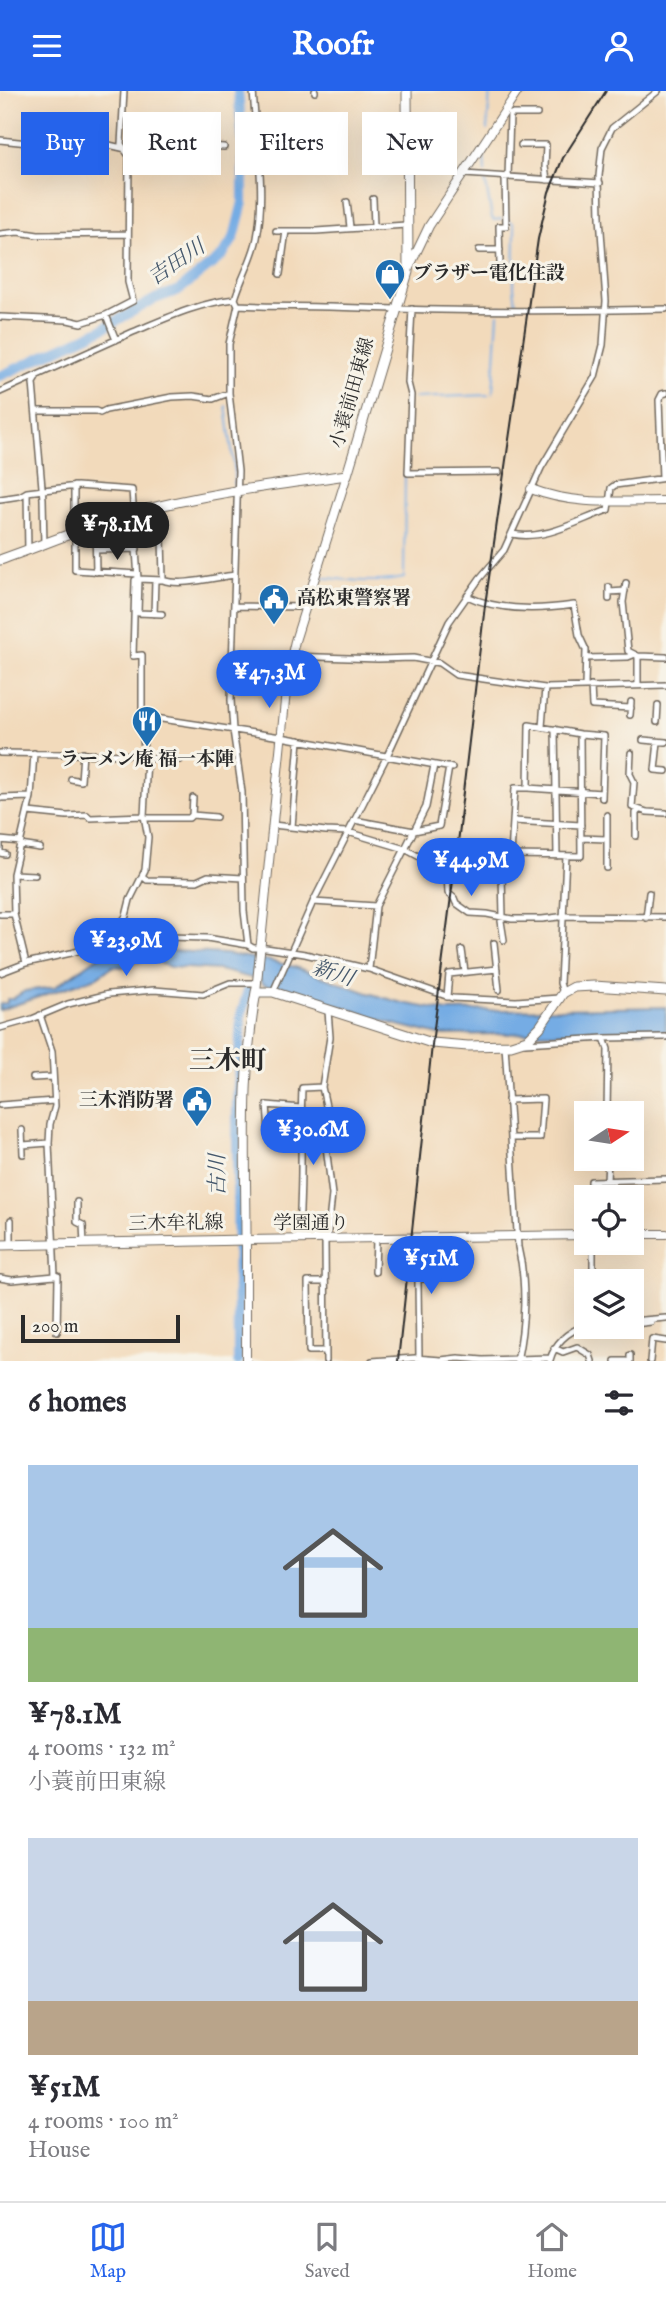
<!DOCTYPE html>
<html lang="en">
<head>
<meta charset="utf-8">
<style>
  :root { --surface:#fff; --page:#f7f7f7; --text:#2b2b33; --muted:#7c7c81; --line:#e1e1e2; --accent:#2563eb }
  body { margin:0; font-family:"IM FELL English","Noto Serif JP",serif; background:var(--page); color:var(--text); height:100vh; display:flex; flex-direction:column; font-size:26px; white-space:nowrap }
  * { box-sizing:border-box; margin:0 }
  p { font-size:23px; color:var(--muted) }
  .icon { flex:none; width:38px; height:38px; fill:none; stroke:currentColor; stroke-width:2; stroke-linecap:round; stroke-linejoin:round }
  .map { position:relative; height:1270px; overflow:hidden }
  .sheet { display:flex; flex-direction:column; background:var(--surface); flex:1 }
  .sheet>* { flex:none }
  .banner { position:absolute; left:21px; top:21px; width:625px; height:63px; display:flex; gap:14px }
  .needle { width:46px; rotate:78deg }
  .controls { position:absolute; left:574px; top:1010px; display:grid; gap:14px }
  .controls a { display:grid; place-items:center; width:70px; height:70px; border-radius:0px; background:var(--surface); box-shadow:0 7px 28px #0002; font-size:35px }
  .scale { position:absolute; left:21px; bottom:18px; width:159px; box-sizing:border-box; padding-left:7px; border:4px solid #2b2b2b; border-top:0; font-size:19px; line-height:24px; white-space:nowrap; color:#2b2b2b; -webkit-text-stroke:5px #f7f3e8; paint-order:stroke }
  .price { position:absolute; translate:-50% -60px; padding:0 16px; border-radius:24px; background:var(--accent); color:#fff; font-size:23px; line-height:46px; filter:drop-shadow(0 2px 4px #0008) }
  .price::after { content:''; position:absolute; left:50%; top:42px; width:21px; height:16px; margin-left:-10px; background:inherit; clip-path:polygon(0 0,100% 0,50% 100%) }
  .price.active { background:#222; color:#fff }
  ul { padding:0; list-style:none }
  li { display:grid; align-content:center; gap:14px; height:371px; padding:0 28px }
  li span { display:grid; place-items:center; height:217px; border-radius:0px; color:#555 }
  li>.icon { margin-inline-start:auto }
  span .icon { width:126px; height:126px; fill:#fffc; stroke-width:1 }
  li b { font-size:30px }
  h2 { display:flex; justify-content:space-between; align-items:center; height:84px; padding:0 28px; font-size:30px }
  .chip { padding:0 24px; border-radius:0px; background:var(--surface); box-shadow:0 7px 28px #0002; font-size:24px; line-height:63px }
  .chip.active { background:var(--accent); color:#fff }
  header { display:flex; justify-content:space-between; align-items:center; height:91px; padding:0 28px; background:var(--accent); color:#fff; font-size:32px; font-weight:800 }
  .tab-bar { display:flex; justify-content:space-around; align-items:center; height:98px; border-top:2px solid var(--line); background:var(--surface); font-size:19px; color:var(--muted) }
  .tab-bar a { display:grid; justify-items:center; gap:4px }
  .tab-bar .active { color:var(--accent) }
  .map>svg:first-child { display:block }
  .water { fill:#75ace4; stroke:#506c88; stroke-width:2 }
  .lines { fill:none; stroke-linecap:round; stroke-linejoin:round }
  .stream { stroke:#75ace4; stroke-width:2 }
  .river { stroke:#75ace4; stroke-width:10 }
  .street-casing { stroke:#71685d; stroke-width:8 }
  .secondary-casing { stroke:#71685d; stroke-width:10 }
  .primary-casing { stroke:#71685d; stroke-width:11 }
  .street { stroke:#fff; stroke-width:5 }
  .secondary { stroke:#fff; stroke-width:8 }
  .primary { stroke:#fff; stroke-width:9 }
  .rail { stroke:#2b2b2b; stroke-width:2 }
  .labels { text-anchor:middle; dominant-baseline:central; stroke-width:6; stroke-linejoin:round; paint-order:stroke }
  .poi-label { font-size:19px; font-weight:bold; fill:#2b2b2b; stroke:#f7f3e8; text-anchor:start }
  .street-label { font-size:19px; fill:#2b2b2b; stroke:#f7f3e8 }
  .water-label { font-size:21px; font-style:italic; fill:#45586c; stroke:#f7f3e8 }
  .district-label { font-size:26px; font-weight:bold; fill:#2b2b2b; stroke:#f7f3e8 }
</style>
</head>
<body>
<header><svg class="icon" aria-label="menu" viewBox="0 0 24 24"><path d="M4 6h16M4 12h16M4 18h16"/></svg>Roofr<svg class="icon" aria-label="person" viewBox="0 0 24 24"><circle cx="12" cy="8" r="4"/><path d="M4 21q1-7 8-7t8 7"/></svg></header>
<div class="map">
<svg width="666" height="1270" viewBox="0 0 666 1270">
  <rect width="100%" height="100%" fill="#f7f3e8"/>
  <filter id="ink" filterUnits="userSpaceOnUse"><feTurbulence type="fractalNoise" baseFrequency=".0143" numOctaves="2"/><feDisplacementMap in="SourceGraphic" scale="14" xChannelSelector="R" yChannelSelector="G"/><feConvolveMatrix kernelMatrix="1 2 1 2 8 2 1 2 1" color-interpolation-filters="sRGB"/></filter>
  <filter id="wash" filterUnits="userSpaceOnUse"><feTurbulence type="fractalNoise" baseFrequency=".00686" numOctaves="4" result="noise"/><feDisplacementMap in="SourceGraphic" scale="28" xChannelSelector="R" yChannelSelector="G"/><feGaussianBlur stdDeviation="1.57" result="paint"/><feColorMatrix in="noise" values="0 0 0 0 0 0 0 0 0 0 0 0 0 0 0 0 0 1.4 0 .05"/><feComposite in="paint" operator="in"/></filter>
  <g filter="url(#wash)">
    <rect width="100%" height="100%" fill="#f2dabb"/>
    <path class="water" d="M143,858L225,863L266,869L295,876L365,901L402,912L447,920L666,916V940L439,944L394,933L279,895L276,898L262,893L260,889L219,879L170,876L152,869L133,871L125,876L113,875L97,886L0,919V913L7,912V908H12L25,900L55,896L101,864Z"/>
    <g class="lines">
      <path class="stream" d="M487,39L490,0
        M485,81L484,59L492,47
        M485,88L492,127L494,129L501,128
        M498,216H502
        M508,216L516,214L514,196L515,140L513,132L508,129
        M493,302L498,223
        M414,307L489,304
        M226,315L234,375V398
        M234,430V403
        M319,486C347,489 376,493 404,487L405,380"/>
      <path class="river" d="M0,285L100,239L155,208L179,199L222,165L234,147L243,111V52L238,0
        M238,1270L237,1016L241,924L248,899"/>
    </g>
  </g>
  <g filter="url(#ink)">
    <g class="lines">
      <g class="street-casing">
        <path id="street" d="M315,1V0
          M0,49L56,55L109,54L126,58L143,54L177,53L224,56
          M521,54H546L545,76L547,89
          M464,83L600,92
          M508,86L510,23H537
          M373,108L374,135
          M347,111L350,136
          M276,140H316L406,134
          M0,143L18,141L38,144L127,143
          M479,159H500
          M500,173L499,135H506L505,86
          M280,183L286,140
          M235,208C241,187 253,168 257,147C266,99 256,48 253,0
          M238,214L229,253V302L238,380L231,609L233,639L242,701L244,820L248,854L253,857H266L305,863L369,878L452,907L516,910L559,907
          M412,218L408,292L411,304L408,382L499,381
          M106,224L116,249
          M0,226L68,229L81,232L106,224L133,210L128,191L129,65L121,53L124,0
          M36,287L33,292L43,408L44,454
          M0,301C44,281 88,261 133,241C167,227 198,212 235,208L238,214C268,216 298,215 329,216C441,220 554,221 666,218
          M36,320H96L100,322L106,319L172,306L193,305L213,308L229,302
          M662,387L659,309L662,303L666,302
          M27,401L28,460
          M0,408L20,405L27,401L77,395L132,399L138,488L135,489L133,565L142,564V625
          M95,435L96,481
          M74,441V395
          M75,443V479L137,483
          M512,443C545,450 577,430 608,419L611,397L615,394L666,387
          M96,459L137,458
          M138,488L163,489L162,445
          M139,488L138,522L162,523
          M163,489C180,496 215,486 235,484
          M626,492L623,511L628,560L638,565V594
          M609,501L625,500
          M467,505C498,520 540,519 574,514L579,544L586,559L585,595
          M609,508V496
          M234,515L306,516
          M154,523L155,489
          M232,563L378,568L413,567L439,572L456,584L545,597L666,594
          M638,565L666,566
          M586,567L628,566L633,564
          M591,595L592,615L631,617
          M630,624L631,611
          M657,631L658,614
          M529,634L580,643L581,765L511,764L515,697H528Z
          M542,636L545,597
          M555,638L557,765
          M580,643L604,645L602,707
          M643,649L666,651
          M658,651L655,679L666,680
          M0,662L139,664L144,662L142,625L281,646L452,677
          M631,662L630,683L634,691L632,716L647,721L666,722
          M147,667L180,669
          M71,688L81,690L83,662
          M528,697L602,702
          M0,707L31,706
          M28,721L67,725L87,724L90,727L144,725
          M192,724L193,707
          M607,724V777
          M145,727H189L192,724L216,726
          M354,729L414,740L439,735L449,676
          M513,730L581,734
          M273,734L326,740L348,741L405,758L447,781L448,802L454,807L456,812L470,822L487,823L512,828H542L567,825L666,826
          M292,736L299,649
          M636,745V722L639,719
          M581,747L606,748
          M0,749L21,751
          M0,749V762L5,763
          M20,754L40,757
          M13,783L35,784
          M502,784L503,826L501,830L504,849
          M142,785L147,789L197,790L208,785L243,787
          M313,811L376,815
          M0,823H14
          M646,827L649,802
          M114,848L116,839L126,825L130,809L145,779L148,746L144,725L147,667L144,662
          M494,852L499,899
          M462,859L465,881
          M26,872L14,823L13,783L31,706L34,662
          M369,878L376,815L426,716L434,674
          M0,882L26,872L71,862L128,845L207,847L248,854
          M273,901L313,811L387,665L449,531L480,487L504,459L541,377L595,286L603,254L606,210L600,126L599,85L602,57L612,37L658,0
          M563,902L560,892L566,765
          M447,906L449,883L497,878
          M40,924L52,960L55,1015L50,1033L49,1052L55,1185H58L57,1241
          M0,937L32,928L68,913L109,903L154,899L203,903L230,892H257
          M604,947L608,958L607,1022
          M525,952L604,947L666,946
          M505,954L518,1156C527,1192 525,1234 517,1270
          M33,987L52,986
          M508,1009L543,1008L540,1047H511
          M0,1014L54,1010
          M22,1039L23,1063
          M300,1042L269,1040L267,1014L301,1017
          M23,1054L49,1052
          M607,1090L608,1068
          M591,1106V1090L666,1088
          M77,1111V1131L83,1134L84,1152
          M11,1129V1153
          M298,1149C303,1098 300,1047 302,997L322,996
          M325,1149L326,1270
          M327,1149L332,1104L325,1047L326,1015L322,996L330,946L328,920
          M593,1152V1190
          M375,1181L376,1148
          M0,1187L12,1189L55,1185
          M325,1191H308L309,1260H326
          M632,1230L666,1227
          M635,1233L651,1231
          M554,1257L563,1261L577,1256L590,1264L592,1270
          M419,1267L418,1191L419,1188H426L430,1184L433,1147
          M550,1269C555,1251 569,1240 586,1234
          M372,1270L415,1267L441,1269L458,1267L483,1269L550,1267
          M615,1270H626
          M630,1270V1264
          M650,1270L652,1248L666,1250"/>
      </g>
      <g class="secondary-casing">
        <path id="secondary" d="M408,179L429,135L518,0
          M531,398C574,415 621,410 666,410
          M256,901L288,580L295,550L347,384
          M632,1143H666
          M246,1270V1149L586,1144"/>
      </g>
      <g class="primary-casing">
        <path id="primary" d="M0,469C45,453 90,434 136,421C206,402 276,394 347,384L408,181L407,0
          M0,1154L246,1149C246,1066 241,982 256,901H273L432,952L468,955L511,954L527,949L540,936L563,902L574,896L594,895L666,900"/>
      </g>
      <use href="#street" class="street"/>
      <use href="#secondary" class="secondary"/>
      <use href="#primary" class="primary"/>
      <path class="rail" d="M460,727L485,514L538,148L549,101L563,67L606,0
        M398,1270L433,945L462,720"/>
    </g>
  </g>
  <defs>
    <g id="shop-pin" transform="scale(1.575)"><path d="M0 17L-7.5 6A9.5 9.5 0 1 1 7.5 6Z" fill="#1f6fb2" stroke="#f7f3e8"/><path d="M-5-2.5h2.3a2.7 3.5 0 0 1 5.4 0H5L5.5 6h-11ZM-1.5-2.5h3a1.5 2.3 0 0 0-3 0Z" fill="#fff"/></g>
    <g id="civic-pin" transform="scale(1.575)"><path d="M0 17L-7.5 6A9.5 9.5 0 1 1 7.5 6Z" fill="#1f6fb2" stroke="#f7f3e8"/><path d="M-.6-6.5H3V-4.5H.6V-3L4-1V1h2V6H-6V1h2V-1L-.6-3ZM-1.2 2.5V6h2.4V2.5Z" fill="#fff"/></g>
    <g id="restaurant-pin" transform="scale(1.575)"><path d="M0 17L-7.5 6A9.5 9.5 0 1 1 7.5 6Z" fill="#1f6fb2" stroke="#f7f3e8"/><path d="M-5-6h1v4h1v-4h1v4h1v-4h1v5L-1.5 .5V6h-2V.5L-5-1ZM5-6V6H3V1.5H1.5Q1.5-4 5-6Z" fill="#fff"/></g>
  </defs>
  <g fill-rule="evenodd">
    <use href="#shop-pin" x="390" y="183"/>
    <use href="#civic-pin" x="274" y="508"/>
    <use href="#restaurant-pin" x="147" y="630"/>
    <use href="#civic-pin" x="197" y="1010"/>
  </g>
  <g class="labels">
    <g class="poi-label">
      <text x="413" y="183">ブラザー電化住設</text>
      <text x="297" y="508">高松東警察署</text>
      <text x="147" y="669" text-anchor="middle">ラーメン庵 福一本陣</text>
      <text x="174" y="1010" text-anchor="end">三木消防署</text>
    </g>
    <g class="street-label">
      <text transform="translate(353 302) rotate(-74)">小蓑前田東線</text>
      <text transform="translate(176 1133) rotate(-1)">三木牟礼線</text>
      <text x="311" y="1133">学園通り</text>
    </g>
    <g class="water-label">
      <text transform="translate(177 172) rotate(-34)">吉田川</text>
      <text transform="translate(333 883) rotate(18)">新川</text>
      <text transform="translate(218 1084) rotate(-90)">古川</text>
    </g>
    <g class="district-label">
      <text x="228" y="970">三木町</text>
    </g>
  </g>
</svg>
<div class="controls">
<a><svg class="needle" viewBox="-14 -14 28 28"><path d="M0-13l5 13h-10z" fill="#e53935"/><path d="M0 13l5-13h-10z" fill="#7c7c81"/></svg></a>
<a><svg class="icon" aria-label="locate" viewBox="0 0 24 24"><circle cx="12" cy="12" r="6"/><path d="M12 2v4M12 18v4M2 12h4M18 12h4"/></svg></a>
<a><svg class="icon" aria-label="layers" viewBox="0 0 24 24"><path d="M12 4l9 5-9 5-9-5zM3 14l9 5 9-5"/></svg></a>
</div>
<div class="scale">200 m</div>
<b class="price active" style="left:117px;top:471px">¥78.1M</b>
<b class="price" style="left:269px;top:619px">¥47.3M</b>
<b class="price" style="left:471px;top:807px">¥44.9M</b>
<b class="price" style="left:126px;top:887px">¥23.9M</b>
<b class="price" style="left:313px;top:1076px">¥30.6M</b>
<b class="price" style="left:431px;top:1205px">¥51M</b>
<div class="banner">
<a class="chip active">Buy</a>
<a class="chip">Rent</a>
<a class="chip">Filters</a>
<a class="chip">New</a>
</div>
</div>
<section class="sheet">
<h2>6 homes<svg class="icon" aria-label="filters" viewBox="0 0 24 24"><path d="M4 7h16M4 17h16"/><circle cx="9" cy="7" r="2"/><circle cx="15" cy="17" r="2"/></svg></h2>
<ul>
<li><span style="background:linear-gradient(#a9c7e8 75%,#8fb573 0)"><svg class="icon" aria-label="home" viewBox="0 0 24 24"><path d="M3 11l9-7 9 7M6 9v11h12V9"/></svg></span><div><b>¥78.1M</b><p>4 rooms · 132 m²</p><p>小蓑前田東線</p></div></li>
<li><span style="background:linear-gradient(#c9d6e8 75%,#b9a48a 0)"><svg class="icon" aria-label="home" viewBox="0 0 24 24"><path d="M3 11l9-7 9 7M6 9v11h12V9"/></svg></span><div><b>¥51M</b><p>4 rooms · 100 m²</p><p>House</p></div></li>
</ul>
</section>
<nav class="tab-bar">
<a class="active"><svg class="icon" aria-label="map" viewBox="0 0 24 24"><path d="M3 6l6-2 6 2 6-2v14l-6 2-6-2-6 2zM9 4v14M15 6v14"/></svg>Map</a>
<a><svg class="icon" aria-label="saved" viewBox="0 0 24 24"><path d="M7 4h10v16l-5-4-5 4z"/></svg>Saved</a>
<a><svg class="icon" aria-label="home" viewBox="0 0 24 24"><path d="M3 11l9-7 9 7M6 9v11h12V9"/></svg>Home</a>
</nav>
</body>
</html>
